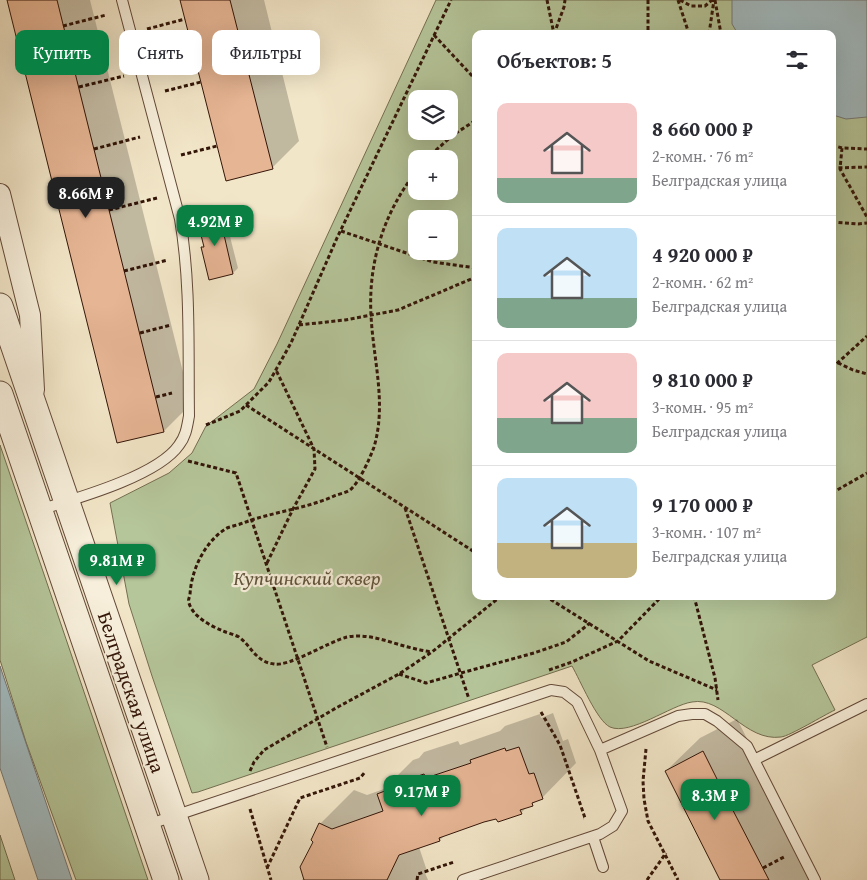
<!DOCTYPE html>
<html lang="ru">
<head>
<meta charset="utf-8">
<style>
  :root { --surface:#fff; --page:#f7f7f7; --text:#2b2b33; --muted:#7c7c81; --line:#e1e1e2; --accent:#0b8043 }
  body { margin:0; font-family:"Gentium Book Plus",serif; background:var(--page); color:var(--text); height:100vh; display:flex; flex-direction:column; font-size:19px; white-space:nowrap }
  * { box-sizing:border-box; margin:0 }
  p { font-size:16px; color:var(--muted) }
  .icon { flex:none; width:28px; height:28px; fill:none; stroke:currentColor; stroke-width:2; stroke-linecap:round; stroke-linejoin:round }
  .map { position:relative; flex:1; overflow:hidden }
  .side { position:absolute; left:472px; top:30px; width:364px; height:570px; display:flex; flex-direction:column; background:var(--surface); border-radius:10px; box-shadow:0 5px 20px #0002 }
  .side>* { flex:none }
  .guide { position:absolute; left:15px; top:30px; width:382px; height:45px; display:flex; gap:10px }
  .controls { position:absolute; left:408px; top:90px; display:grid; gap:10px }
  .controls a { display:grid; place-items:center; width:50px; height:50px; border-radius:10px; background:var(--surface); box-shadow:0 5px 20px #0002; font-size:25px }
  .price { position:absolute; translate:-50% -42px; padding:0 11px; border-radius:10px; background:var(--accent); color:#fff; font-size:16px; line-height:32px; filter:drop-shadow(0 1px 2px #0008) }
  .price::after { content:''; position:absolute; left:50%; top:30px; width:15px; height:11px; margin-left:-8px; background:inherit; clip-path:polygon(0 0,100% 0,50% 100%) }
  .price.selected { background:#222; color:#fff }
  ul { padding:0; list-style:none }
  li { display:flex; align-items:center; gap:15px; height:125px; padding:0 25px }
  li+li { border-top:1px solid var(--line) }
  li span { display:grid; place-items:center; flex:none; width:140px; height:100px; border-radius:10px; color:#555 }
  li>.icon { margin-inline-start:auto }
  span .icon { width:60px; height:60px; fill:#fffc; stroke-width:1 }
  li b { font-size:21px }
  h2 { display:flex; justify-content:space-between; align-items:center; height:60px; padding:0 25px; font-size:21px }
  .chip { padding:0 18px; border-radius:10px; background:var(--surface); box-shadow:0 5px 20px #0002; font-size:18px; line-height:45px }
  .chip.selected { background:var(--accent); color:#fff }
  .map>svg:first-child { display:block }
  .green { fill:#b5c69a; stroke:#746e51; fill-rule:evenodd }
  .water { fill:#a2bcc2; stroke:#767978 }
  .shadow { fill:#0003 }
  .building { fill:#e6b594; stroke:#331508 }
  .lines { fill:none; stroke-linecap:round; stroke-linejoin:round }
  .service-casing { stroke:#634938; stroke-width:12 }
  .minor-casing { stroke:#634938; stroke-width:22 }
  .tertiary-casing { stroke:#634938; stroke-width:27 }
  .path { stroke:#331508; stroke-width:3; stroke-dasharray:4 2.5; stroke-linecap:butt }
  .service { stroke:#f7efdb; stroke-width:10 }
  .minor { stroke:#f7efdb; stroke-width:20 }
  .tertiary { stroke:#f7efdb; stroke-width:25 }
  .labels { text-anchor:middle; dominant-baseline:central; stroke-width:4.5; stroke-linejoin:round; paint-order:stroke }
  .park-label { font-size:20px; font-style:italic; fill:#60533b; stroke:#f7efdb }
  .street-label { font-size:20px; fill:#331508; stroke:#f7efdb }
</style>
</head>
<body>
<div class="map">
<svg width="867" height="880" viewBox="0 0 867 880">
  <rect width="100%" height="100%" fill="#f2e6c8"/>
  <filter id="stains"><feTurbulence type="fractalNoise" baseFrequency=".004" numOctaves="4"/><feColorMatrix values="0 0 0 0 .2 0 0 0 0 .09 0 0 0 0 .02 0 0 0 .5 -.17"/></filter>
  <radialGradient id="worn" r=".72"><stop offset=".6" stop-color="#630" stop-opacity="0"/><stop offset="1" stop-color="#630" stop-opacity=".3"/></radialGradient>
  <path class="green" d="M436,0H867V637L812,665L835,710C824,715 790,736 781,737C745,742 723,696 692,702C671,705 630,736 610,727C597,721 580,680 572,666L198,792L192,793L152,676L129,604L110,503L169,473L192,453L206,426L254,389L277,344ZM476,34H832V596H476ZM416,99H449V131H416ZM416,159H449V191H416ZM416,219H449V251H416Z
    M0,445L148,880H76L26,742L0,660Z
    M0,835L15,880H0Z"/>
  <path class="water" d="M732,0H867V117L846,119L833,115L832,34H738L732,24Z
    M0,666L72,880H38L0,768Z"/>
  <path class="shadow" d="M8,0H90L191,404L164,431Z
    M182,0H264L299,141L272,168Z
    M223,209L238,268L233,273L202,248L205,245L199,220L204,215Z
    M553,713L563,741L568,739L576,763L542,798L527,807L521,813L497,818L446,834L440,840L419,847L427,871L425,873L428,880H302L304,877L320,824L354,790L367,795L384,789L413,760L419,758L424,752L458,741L460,745L500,731L505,726L540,714L541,718Z
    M737,719L819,880H722L666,771L700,738Z"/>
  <path class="building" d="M7,0H57L164,432L117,443Z
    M180,0H230L273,169L226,181Z
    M219,213L233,274L209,280L201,247H204L197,219Z
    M519,747L529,774L534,773L543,799L532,803L533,806L520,810L522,814L498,822L496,819L484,822L439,838L440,841L399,855L387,880H304L300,867L313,842L311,840L319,823L332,829L383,811L377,794L390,789L389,786L424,774L426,778L471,763L470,760L505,748L506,751Z
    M703,751L724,793L769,880H720L665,771Z"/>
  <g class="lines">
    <g class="service-casing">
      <path id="service" d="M39,510C75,499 158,476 179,445C186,436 187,427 189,416C188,350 191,284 180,219L122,0
        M600,750L678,716L692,714H705L717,721L747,746L815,880
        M754,760L867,704
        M147,825L551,690L564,692L577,702L600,750L622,811L613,826L600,834L463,880
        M593,837L603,867"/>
    </g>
    <g class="minor-casing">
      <path id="minor" d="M0,194L30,315L34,390"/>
    </g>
    <g class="tertiary-casing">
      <path id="tertiary" d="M0,306L196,880
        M0,394L166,880"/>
    </g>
    <path class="path" d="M547,0L554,34
      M648,0V34
      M678,0L689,34
      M680,0L691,6H705L712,0
      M715,0L721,34
      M63,26L106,15
      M147,29L185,19
      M554,34L564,7L565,0
      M709,34L714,0
      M434,35L476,80
      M79,87L124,76
      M165,91L201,82
      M832,145L842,148L867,149
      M842,148L840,169L867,217
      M94,149L140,137
      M181,155L217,146
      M426,159L453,135L476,120
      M832,168L867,167
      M416,172C384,212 368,263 371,315C373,359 387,403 374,447C370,458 359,483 350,490C345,493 339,494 334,496C305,509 272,512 243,523C238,525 232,526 227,528C205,541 191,570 190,595C189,598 188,600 189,603C193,617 211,626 223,631C228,633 235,635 239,637C252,647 256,662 274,664C289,667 328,642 347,637C369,633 388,642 408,647C416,649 424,651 432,652
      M109,210L157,198
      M832,222L858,224L867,223
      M341,231L433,262L476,268
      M124,271L168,260
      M299,325L345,320L398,310L476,277
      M140,333L171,325
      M832,360L853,370L867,374
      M832,368L867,336
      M156,397L172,393
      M246,405L476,553
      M206,425L240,411L269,382L291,343L337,238L451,0
      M188,461L236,473L327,747
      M832,493L867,473
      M405,508L469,699
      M267,563L293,509L315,469L314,449L276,370
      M545,596L649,661L717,690
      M694,596L715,678L718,700
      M549,670L572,662L618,641L662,596
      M399,674L426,683L461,673L534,653L566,642L590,623
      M541,712L560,745L585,818H583
      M646,749L643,781L644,799L648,821L678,880
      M250,771L254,762L264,750L336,708L399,674L432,652L501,596
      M724,793L746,782
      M250,809L271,880
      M267,868L300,798L360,778L365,772
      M763,868L784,857
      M417,880L418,874L454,862
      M647,880L666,853"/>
    <use href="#service" class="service"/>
    <use href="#minor" class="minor"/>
    <use href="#tertiary" class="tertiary"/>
  </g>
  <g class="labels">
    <g class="park-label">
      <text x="307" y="577">Купчинский сквер</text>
    </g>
    <g class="street-label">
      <text transform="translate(132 692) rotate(71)">Белградская улица</text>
    </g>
  </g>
  <rect width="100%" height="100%" filter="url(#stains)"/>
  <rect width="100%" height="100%" fill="url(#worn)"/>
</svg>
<div class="controls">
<a><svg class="icon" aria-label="layers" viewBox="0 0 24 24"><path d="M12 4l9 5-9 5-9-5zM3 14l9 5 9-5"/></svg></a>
<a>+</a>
<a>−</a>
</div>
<b class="price selected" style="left:86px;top:219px">8.66M ₽</b>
<b class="price" style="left:215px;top:247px">4.92M ₽</b>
<b class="price" style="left:117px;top:586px">9.81M ₽</b>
<b class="price" style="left:422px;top:817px">9.17M ₽</b>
<b class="price" style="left:715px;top:821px">8.3M ₽</b>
<div class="guide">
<a class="chip selected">Купить</a>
<a class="chip">Снять</a>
<a class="chip">Фильтры</a>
</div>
<section class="side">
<h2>Объектов: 5<svg class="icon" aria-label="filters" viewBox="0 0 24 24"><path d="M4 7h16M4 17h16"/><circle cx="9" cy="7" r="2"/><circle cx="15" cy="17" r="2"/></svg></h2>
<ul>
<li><span style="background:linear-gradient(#f6c9c9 75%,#7fa58c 0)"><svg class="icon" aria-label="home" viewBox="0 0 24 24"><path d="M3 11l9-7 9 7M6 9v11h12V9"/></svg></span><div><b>8 660 000 ₽</b><p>2-комн. · 76 m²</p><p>Белградская улица</p></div></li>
<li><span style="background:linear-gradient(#bfe0f5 70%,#7fa58c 0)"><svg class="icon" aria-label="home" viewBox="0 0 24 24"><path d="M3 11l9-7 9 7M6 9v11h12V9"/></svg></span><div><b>4 920 000 ₽</b><p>2-комн. · 62 m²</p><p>Белградская улица</p></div></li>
<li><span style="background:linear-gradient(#f6c9c9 65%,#7fa58c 0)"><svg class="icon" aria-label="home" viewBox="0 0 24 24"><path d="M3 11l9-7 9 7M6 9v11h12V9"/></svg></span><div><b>9 810 000 ₽</b><p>3-комн. · 95 m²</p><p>Белградская улица</p></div></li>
<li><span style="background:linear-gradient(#bfe0f5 65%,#c2b280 0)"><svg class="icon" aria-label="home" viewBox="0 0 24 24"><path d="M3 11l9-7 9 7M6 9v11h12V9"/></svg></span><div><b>9 170 000 ₽</b><p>3-комн. · 107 m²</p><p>Белградская улица</p></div></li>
</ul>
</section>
</div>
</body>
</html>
